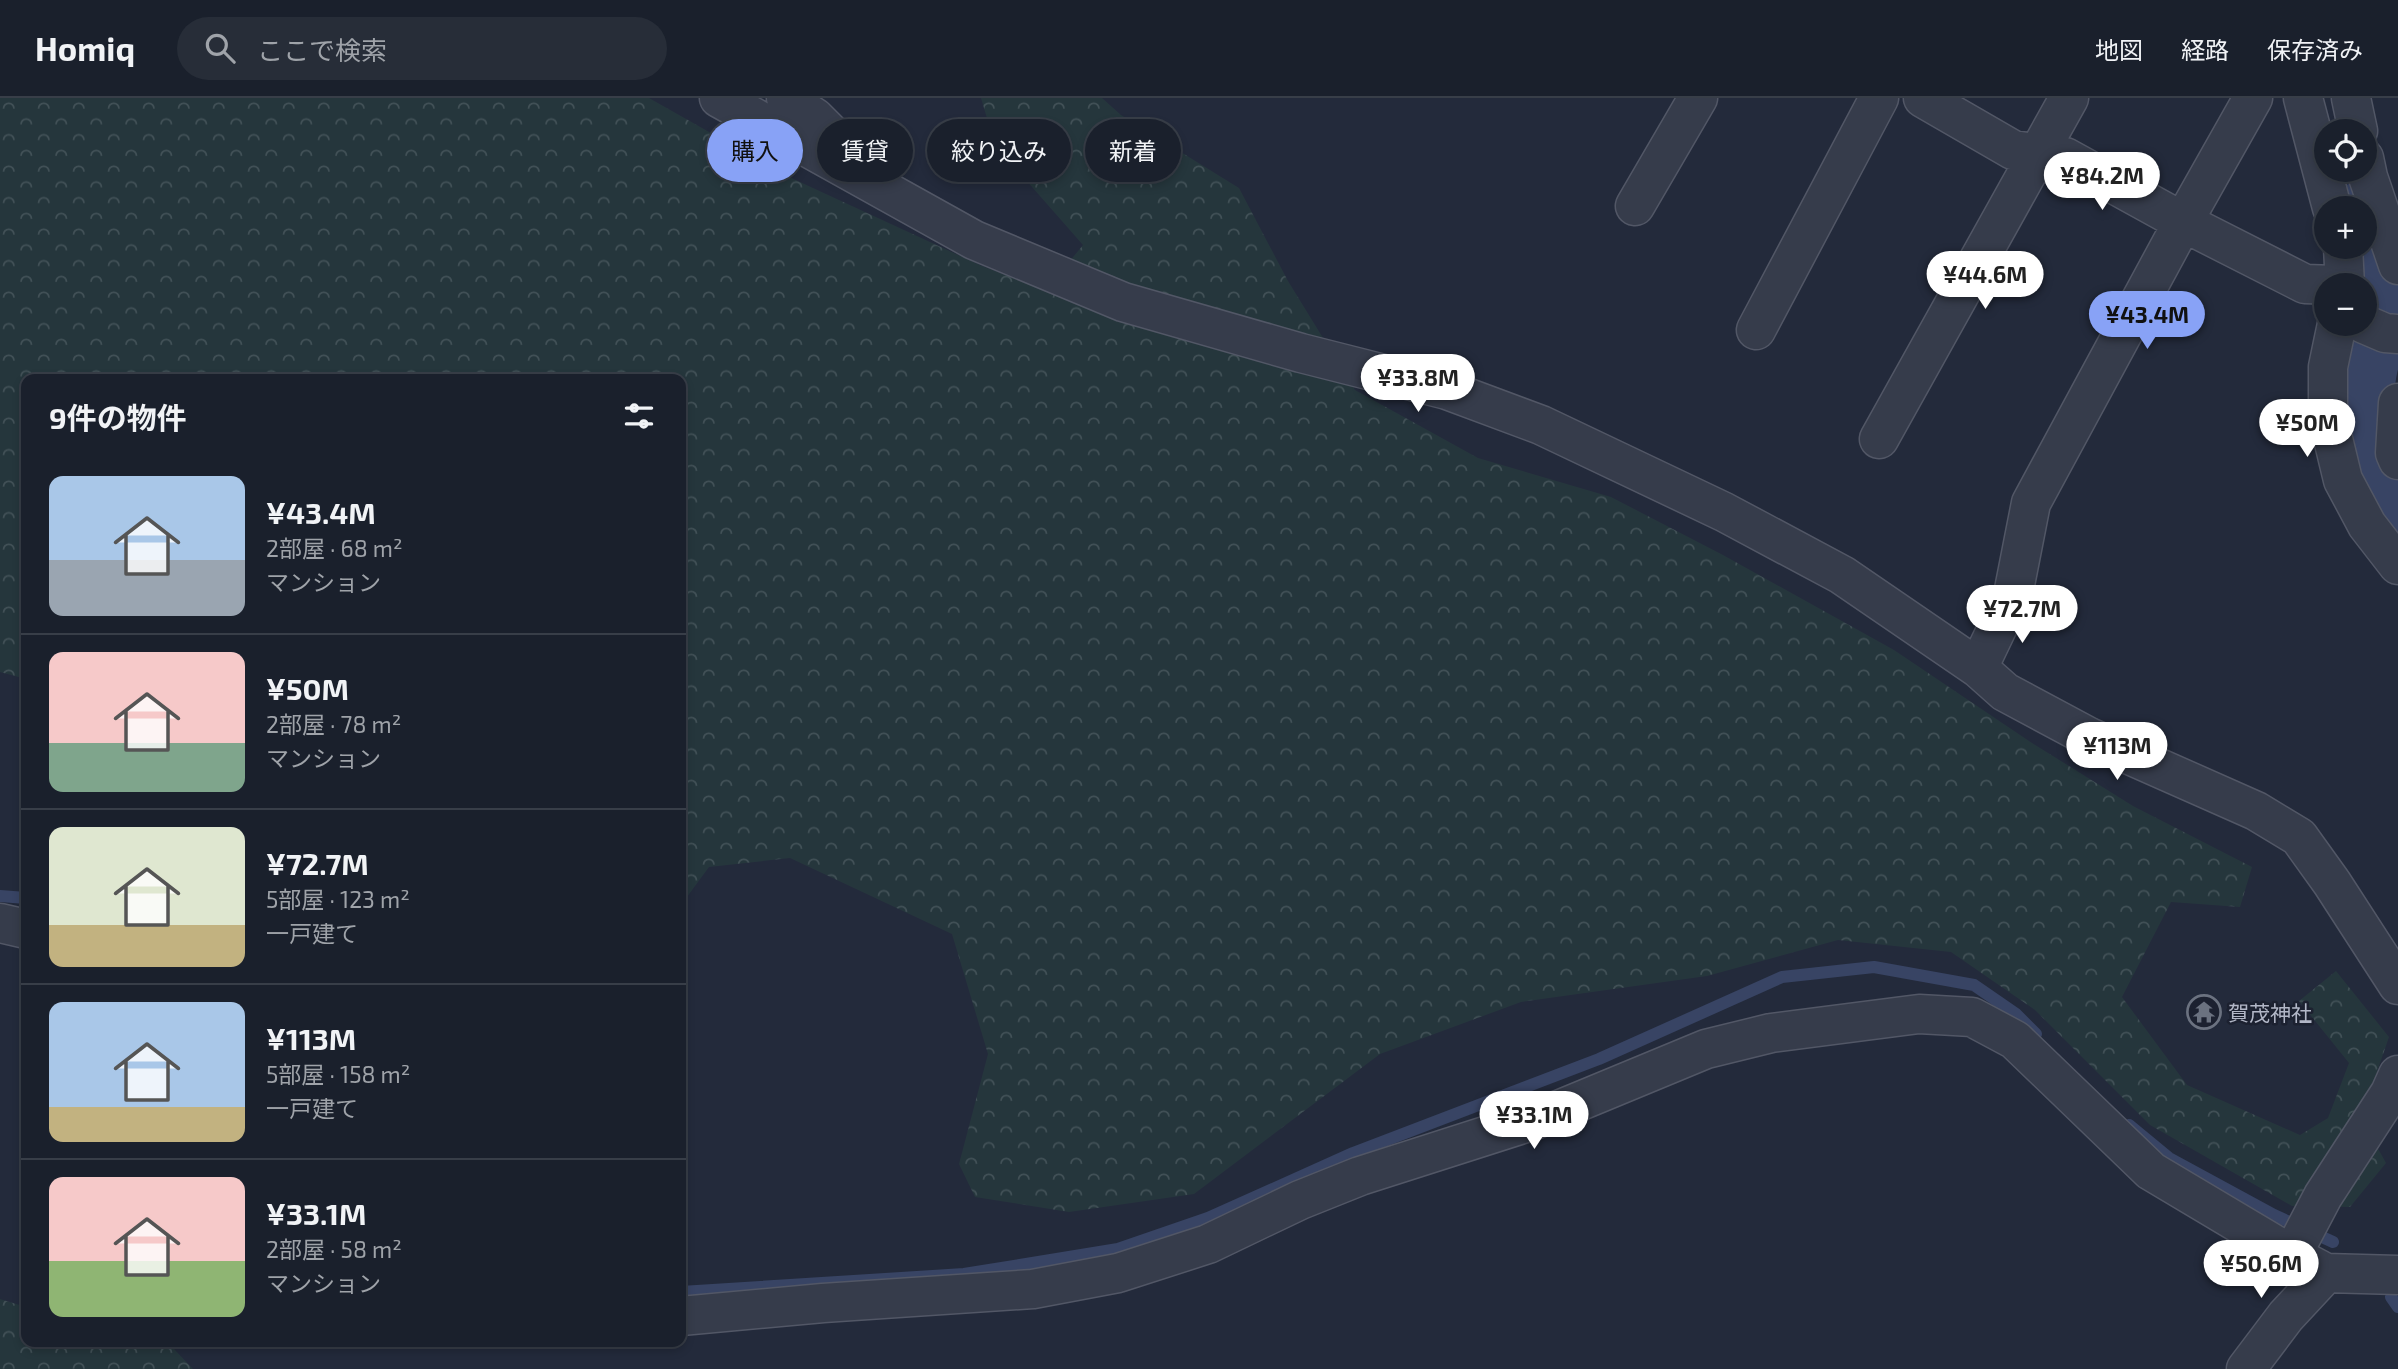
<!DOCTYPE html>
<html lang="ja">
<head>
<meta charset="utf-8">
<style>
  :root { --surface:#1a202c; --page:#272d38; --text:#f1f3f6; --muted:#9fa3a9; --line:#383e48; --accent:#88a2f6 }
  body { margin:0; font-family:"Exo 2","Noto Sans JP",sans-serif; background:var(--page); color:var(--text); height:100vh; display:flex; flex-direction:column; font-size:26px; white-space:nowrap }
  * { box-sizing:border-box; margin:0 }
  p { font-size:23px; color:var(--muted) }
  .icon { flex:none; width:38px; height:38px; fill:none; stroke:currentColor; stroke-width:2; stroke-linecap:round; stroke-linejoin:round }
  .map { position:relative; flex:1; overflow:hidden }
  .side { position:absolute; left:21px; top:276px; width:665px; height:973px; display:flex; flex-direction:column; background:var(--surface); border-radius:14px; box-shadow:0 4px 10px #0003,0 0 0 2px var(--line) }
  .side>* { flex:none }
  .hud { position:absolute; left:707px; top:21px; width:665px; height:63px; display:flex; gap:14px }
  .fabs { position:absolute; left:2314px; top:21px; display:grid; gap:14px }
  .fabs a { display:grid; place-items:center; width:63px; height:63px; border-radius:50%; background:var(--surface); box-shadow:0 4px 10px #0003,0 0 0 2px var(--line); font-size:35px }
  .price { position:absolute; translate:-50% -60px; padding:0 16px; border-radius:24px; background:#fff; color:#222; font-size:23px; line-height:46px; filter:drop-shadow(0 2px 4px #0008) }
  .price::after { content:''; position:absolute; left:50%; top:42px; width:21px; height:16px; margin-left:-10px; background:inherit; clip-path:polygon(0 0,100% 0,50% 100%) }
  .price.current { background:var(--accent); color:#111 }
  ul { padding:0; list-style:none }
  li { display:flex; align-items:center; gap:21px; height:175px; padding:0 28px }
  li+li { border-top:2px solid var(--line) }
  li span { display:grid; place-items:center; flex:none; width:196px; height:140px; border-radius:14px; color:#555 }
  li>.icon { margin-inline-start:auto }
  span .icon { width:84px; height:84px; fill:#fffc; stroke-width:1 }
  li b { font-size:30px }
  h2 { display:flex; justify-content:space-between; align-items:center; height:84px; padding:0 28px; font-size:30px }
  .chip { padding:0 24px; border-radius:32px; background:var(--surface); box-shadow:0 4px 10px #0003,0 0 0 2px var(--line); font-size:24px; line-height:63px }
  .chip.current { background:var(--accent); color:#111 }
  header { display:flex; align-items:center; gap:42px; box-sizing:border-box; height:98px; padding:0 35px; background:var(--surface); border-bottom:2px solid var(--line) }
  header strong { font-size:33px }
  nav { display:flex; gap:38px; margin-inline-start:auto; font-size:24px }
  .search { width:490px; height:63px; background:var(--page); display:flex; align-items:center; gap:18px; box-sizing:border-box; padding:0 24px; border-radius:38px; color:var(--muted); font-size:26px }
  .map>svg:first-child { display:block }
  .forest { fill:url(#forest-crowns) }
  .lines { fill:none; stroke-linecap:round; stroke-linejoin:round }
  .stream { stroke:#384464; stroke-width:12 }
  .river { stroke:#384464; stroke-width:75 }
  .minor-casing { stroke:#525766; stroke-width:41 }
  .minor { stroke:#363c4b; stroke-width:38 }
  .labels { text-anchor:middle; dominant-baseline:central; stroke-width:5; stroke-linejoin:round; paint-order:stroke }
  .poi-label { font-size:21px; fill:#b2b7c7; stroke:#1c2130; text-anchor:start }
</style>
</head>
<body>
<header>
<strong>Homiq</strong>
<div class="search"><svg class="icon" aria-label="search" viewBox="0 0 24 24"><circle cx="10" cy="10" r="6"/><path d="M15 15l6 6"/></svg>ここで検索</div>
<nav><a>地図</a><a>経路</a><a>保存済み</a></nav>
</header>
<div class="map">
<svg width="2398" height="1271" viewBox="0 0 2398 1271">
  <defs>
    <pattern id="forest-crowns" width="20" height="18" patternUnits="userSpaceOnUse" patternTransform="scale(1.75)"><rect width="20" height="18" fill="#25363c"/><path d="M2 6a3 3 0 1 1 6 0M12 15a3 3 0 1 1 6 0" fill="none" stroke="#425157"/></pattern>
  </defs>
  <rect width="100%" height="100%" fill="#232a3b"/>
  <path class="forest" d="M0,0H649L787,78L982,168L1046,192L1083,147L995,47L981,0H1102L1121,17L1239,90L1288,183L1355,292L1478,360L1611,399L1723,457L1894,552L2029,643L2133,708L2252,769L2240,809L2171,804L2122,899L2187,987L2300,1037L2328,1020L2349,965L2299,903L2336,873L2389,939L2361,1020L2386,1065L2350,1109L2292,1108L2150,1027L2035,912L1951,854L1838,842L1707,878L1521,904L1380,956L1194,1096L1069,1114L975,1099L959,1066L988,956L952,836L790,760L709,769L681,807V282H26V581L0,574Z
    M0,1201L26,1209V1244H151L174,1251L193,1271H0Z"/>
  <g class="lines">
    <path class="stream" d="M0,798L26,800
      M2129,1027L2169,1060L2274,1117L2333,1144
      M681,1194L964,1176L1118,1151L1208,1120L1353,1055L1599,961L1782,879L1874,869L1974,887L2016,916L2036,936
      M2391,1199L2398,1209"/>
    <path class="river" d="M2364,120C2369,136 2380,155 2380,171C2382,219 2353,260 2357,309C2360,350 2379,384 2398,420"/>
    <g class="minor-casing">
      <path id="minor" d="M719,0L974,142L1123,204L1301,255L1447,292L1541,327L1724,414L1842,477L1978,570L2005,594L2089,639L2256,713L2299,739L2332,785L2398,887
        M786,0L815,20L858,63
        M1923,0L2013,52L2065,59L2183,124L2305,186L2336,187
        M2303,0L2332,110
        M2351,0L2358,33
        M2364,60L2368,79L2398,167
        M1635,108L1698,0
        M2343,149L2345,187
        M2337,226L2328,269V320L2343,382L2367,427L2398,467
        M2364,226L2385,235L2398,236
        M1756,232L1879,0
        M2398,305L2395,355L2398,362
        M1879,341L2069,0
        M1978,570L2013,497L2031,405L2183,124L2253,0
        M0,825L26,831
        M2292,1157L2323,1098L2390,995L2398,977
        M681,1218L823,1205L1033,1191L1118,1175L1208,1146L1300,1102L1360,1078L1532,1023L1706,951L1771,935L1919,916L1972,919L2015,942L2151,1073L2292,1157L2326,1175L2398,1177
        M2246,1271L2286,1218L2326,1175"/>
    </g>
    <use href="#minor" class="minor"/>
  </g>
  <defs>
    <g id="temple-ring" transform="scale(1.75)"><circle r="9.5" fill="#1c2130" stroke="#6b7280" stroke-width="1.5"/><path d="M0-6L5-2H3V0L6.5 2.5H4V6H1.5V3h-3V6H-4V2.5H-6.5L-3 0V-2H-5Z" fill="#6b7280"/></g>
  </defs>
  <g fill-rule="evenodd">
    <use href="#temple-ring" x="2204" y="914"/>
  </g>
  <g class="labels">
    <g class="poi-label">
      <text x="2228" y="914">賀茂神社</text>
    </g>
  </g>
</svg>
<div class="fabs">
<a><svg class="icon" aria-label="locate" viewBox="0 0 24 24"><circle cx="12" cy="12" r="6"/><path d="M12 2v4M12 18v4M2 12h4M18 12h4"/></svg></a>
<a>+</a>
<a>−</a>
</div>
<b class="price" style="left:2102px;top:114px">¥84.2M</b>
<b class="price" style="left:1985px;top:213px">¥44.6M</b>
<b class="price current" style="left:2147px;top:253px">¥43.4M</b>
<b class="price" style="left:1418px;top:316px">¥33.8M</b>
<b class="price" style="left:2307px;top:361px">¥50M</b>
<b class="price" style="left:2022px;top:547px">¥72.7M</b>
<b class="price" style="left:2117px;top:684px">¥113M</b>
<b class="price" style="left:1534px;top:1053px">¥33.1M</b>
<b class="price" style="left:2261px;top:1202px">¥50.6M</b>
<div class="hud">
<a class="chip current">購入</a>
<a class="chip">賃貸</a>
<a class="chip">絞り込み</a>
<a class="chip">新着</a>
</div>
<section class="side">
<h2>9件の物件<svg class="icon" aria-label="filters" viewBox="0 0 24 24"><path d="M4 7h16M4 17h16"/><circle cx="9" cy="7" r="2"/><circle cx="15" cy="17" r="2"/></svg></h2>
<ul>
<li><span style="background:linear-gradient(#a9c7e8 60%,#9aa5b1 0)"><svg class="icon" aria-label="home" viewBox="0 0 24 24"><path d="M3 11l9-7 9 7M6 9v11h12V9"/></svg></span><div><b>¥43.4M</b><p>2部屋 · 68 m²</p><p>マンション</p></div></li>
<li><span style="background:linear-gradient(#f6c9c9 65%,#7fa58c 0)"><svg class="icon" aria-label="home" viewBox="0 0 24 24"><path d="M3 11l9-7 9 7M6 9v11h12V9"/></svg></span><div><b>¥50M</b><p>2部屋 · 78 m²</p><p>マンション</p></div></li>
<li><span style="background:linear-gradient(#dfe7d0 70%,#c2b280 0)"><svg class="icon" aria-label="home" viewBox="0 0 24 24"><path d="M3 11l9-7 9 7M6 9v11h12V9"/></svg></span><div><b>¥72.7M</b><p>5部屋 · 123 m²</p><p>一戸建て</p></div></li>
<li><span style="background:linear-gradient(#a9c7e8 75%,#c2b280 0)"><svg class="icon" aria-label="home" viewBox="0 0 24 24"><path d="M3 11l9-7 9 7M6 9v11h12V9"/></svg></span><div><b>¥113M</b><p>5部屋 · 158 m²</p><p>一戸建て</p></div></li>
<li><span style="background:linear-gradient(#f6c9c9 60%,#8fb573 0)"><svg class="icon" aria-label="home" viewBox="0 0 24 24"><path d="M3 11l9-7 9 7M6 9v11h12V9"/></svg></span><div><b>¥33.1M</b><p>2部屋 · 58 m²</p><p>マンション</p></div></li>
</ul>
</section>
</div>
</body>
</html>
